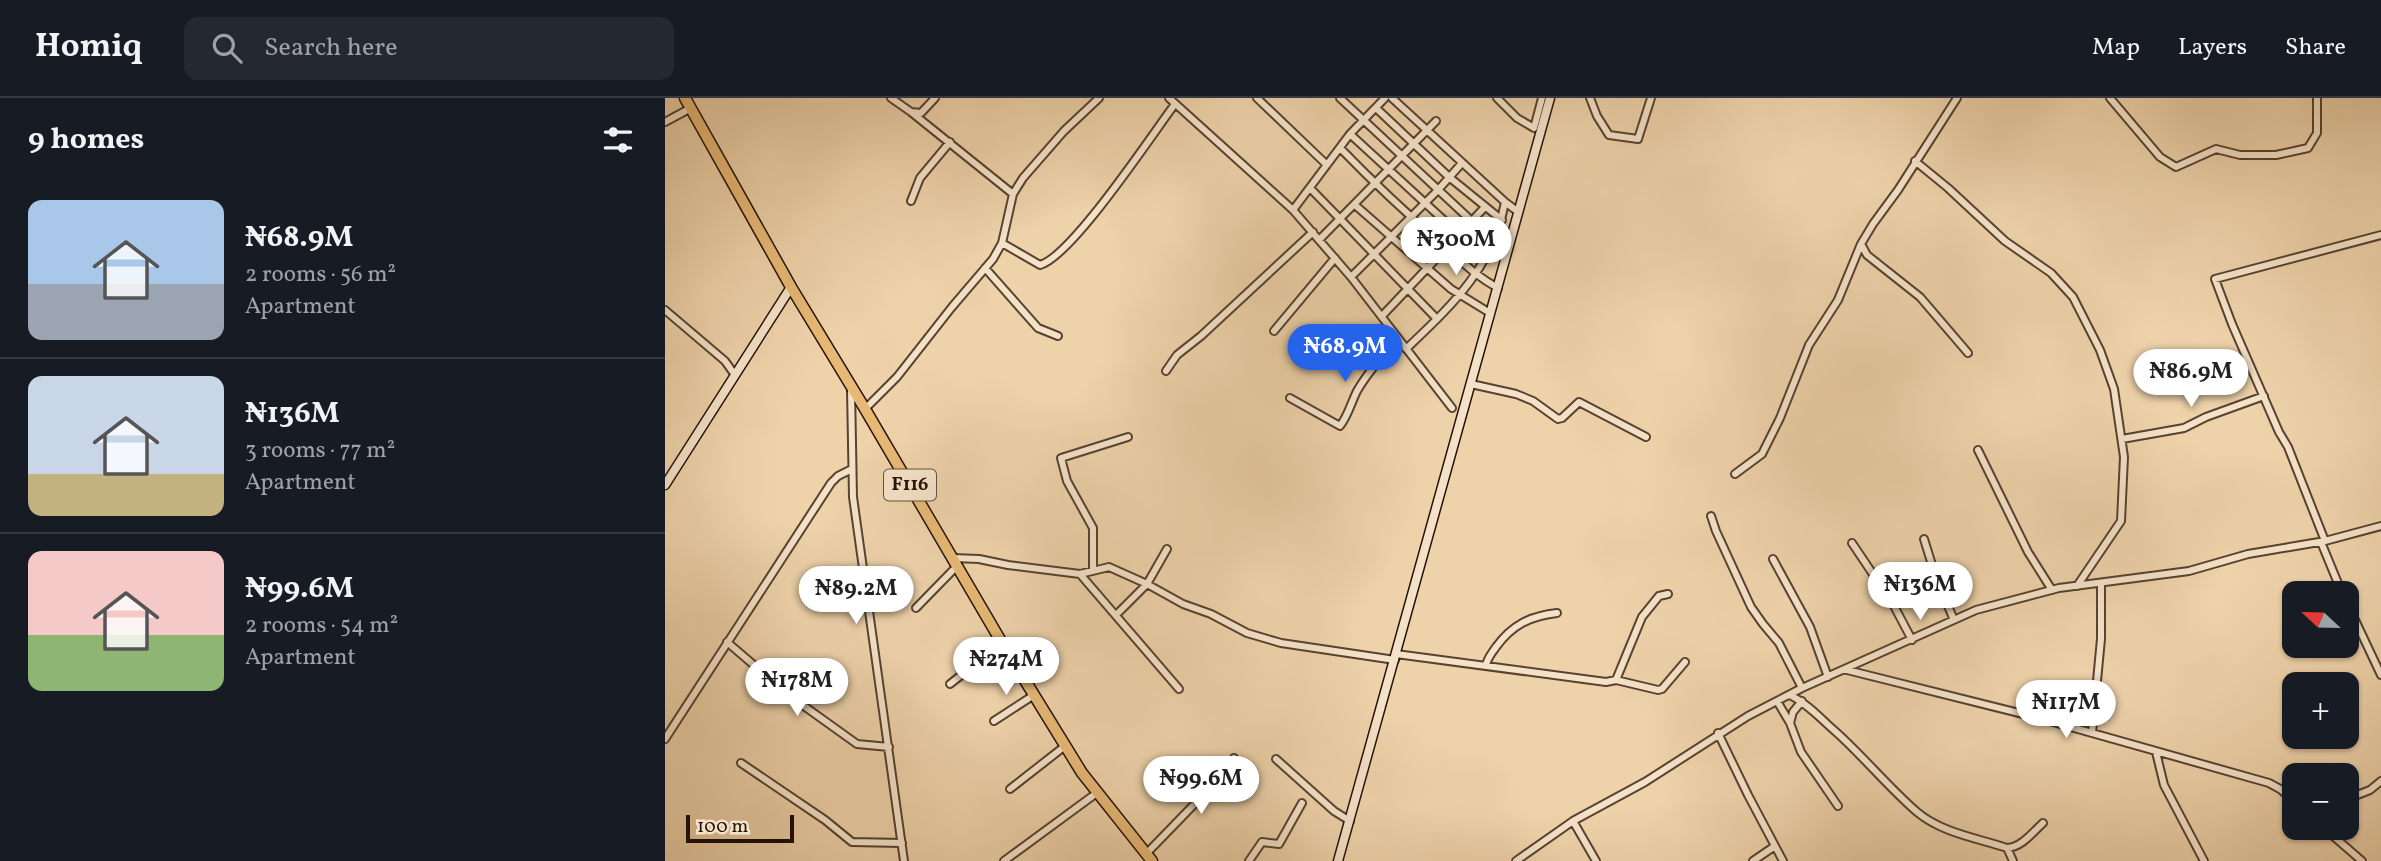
<!DOCTYPE html>
<html lang="en">
<head>
<meta charset="utf-8">
<style>
  :root { --surface:#171b24; --page:#242831; --text:#f1f3f6; --muted:#9ea1a6; --line:#363941; --accent:#2563eb }
  body { margin:0; font-family:Vollkorn,serif; background:var(--page); color:var(--text); height:100vh; display:flex; flex-direction:column; font-size:26px; white-space:nowrap }
  * { box-sizing:border-box; margin:0 }
  p { font-size:23px; color:var(--muted) }
  .icon { flex:none; width:38px; height:38px; fill:none; stroke:currentColor; stroke-width:2; stroke-linecap:round; stroke-linejoin:round }
  .map { position:relative; flex:1; overflow:hidden }
  .sheet { display:flex; flex-direction:column; background:var(--surface); width:665px }
  .sheet>* { flex:none }
  .needle { width:46px; rotate:292deg }
  .fabs { position:absolute; left:1617px; top:483px; display:grid; gap:14px }
  .fabs a { display:grid; place-items:center; width:77px; height:77px; border-radius:14px; background:var(--surface); box-shadow:0 2px 5px #0004; font-size:35px }
  .scale { position:absolute; left:21px; bottom:18px; width:108px; box-sizing:border-box; padding-left:7px; border:4px solid #261208; border-top:0; font-size:19px; line-height:24px; white-space:nowrap; color:#261208; -webkit-text-stroke:5px #f4e2c8; paint-order:stroke }
  .price { position:absolute; translate:-50% -60px; padding:0 16px; border-radius:24px; background:#fff; color:#222; font-size:23px; line-height:46px; filter:drop-shadow(0 2px 4px #0008) }
  .price::after { content:''; position:absolute; left:50%; top:42px; width:21px; height:16px; margin-left:-10px; background:inherit; clip-path:polygon(0 0,100% 0,50% 100%) }
  .price.current { background:var(--accent); color:#fff }
  ul { padding:0; list-style:none }
  li { display:flex; align-items:center; gap:21px; height:175px; padding:0 28px }
  li+li { border-top:2px solid var(--line) }
  li span { display:grid; place-items:center; flex:none; width:196px; height:140px; border-radius:14px; color:#555 }
  li>.icon { margin-inline-start:auto }
  span .icon { width:84px; height:84px; fill:#fffc; stroke-width:1 }
  li b { font-size:30px }
  h2 { display:flex; justify-content:space-between; align-items:center; height:84px; padding:0 28px; font-size:30px }
  header { display:flex; align-items:center; gap:42px; box-sizing:border-box; height:98px; padding:0 35px; background:var(--surface); border-bottom:2px solid var(--line) }
  header strong { font-size:33px }
  nav { display:flex; gap:38px; margin-inline-start:auto; font-size:24px }
  .search { width:490px; height:63px; background:var(--page); display:flex; align-items:center; gap:18px; box-sizing:border-box; padding:0 24px; border-radius:14px; color:var(--muted); font-size:26px }
  main { display:flex; flex:1; min-height:0 }
  .map>svg:first-child { display:block }
  .lines { fill:none; stroke-linecap:round; stroke-linejoin:round }
  .street-casing { stroke:#584230; stroke-width:10 }
  .secondary-casing { stroke:#261208; stroke-width:11 }
  .primary-casing { stroke:#261208; stroke-width:13 }
  .street { stroke:#f4e2c8; stroke-width:6 }
  .secondary { stroke:#f4e2c8; stroke-width:8 }
  .primary { stroke:#e7b975; stroke-width:10 }
  .labels { text-anchor:middle; dominant-baseline:central; stroke-width:5; stroke-linejoin:round; paint-order:stroke }
  .shield { fill:#f4e2c8; stroke:#645042; stroke-width:2 }
  .shield-label { font-size:19px; font-weight:bold; fill:#261208 }
</style>
</head>
<body>
<header>
<strong>Homiq</strong>
<div class="search"><svg class="icon" aria-label="search" viewBox="0 0 24 24"><circle cx="10" cy="10" r="6"/><path d="M15 15l6 6"/></svg>Search here</div>
<nav><a>Map</a><a>Layers</a><a>Share</a></nav>
</header>
<main>
<section class="sheet">
<h2>9 homes<svg class="icon" aria-label="filters" viewBox="0 0 24 24"><path d="M4 7h16M4 17h16"/><circle cx="9" cy="7" r="2"/><circle cx="15" cy="17" r="2"/></svg></h2>
<ul>
<li><span style="background:linear-gradient(#a9c7e8 60%,#9aa5b1 0)"><svg class="icon" aria-label="home" viewBox="0 0 24 24"><path d="M3 11l9-7 9 7M6 9v11h12V9"/></svg></span><div><b>₦68.9M</b><p>2 rooms · 56 m²</p><p>Apartment</p></div></li>
<li><span style="background:linear-gradient(#c9d6e8 70%,#c2b280 0)"><svg class="icon" aria-label="home" viewBox="0 0 24 24"><path d="M3 11l9-7 9 7M6 9v11h12V9"/></svg></span><div><b>₦136M</b><p>3 rooms · 77 m²</p><p>Apartment</p></div></li>
<li><span style="background:linear-gradient(#f6c9c9 60%,#8fb573 0)"><svg class="icon" aria-label="home" viewBox="0 0 24 24"><path d="M3 11l9-7 9 7M6 9v11h12V9"/></svg></span><div><b>₦99.6M</b><p>2 rooms · 54 m²</p><p>Apartment</p></div></li>
</ul>
</section>
<div class="map">
<svg width="1716" height="763" viewBox="0 0 1716 763">
  <rect width="100%" height="100%" fill="#eed2aa"/>
  <filter id="stains"><feTurbulence type="fractalNoise" baseFrequency=".00286" numOctaves="4"/><feColorMatrix values="0 0 0 0 .2 0 0 0 0 .09 0 0 0 0 .02 0 0 0 .5 -.17"/></filter>
  <radialGradient id="worn" r=".72"><stop offset=".6" stop-color="#630" stop-opacity="0"/><stop offset="1" stop-color="#630" stop-opacity=".3"/></radialGradient>
  <g class="lines">
    <g class="street-casing">
      <path id="street" d="M226,0L246,14L256,15L270,0
        M504,0L628,112L686,179L787,310
        M592,0L662,67
        M675,0L828,143L842,152
        M727,0L840,104L852,113
        M832,0L852,20L869,30L877,0
        M925,0L932,18L944,37L973,41L986,0
        M1292,0L1233,92L1208,126L1196,146L1202,157L1255,199L1303,255
        M1445,0L1495,59L1511,69L1551,51L1575,57H1611L1643,50L1652,35V0
        M711,10L784,79L837,122
        M246,14L348,96
        M0,24L26,10
        M685,36L821,161
        M675,50C708,84 742,116 778,147C798,164 809,177 833,190
        M1250,63L1283,90L1340,143L1386,175L1408,199L1435,252L1449,291L1459,359L1456,423L1412,488
        M645,90L772,221
        M246,103L255,80L285,44
        M690,107L786,191L825,215
        M628,112L685,36L720,0
        M654,142L771,23
        M337,145L375,167C407,158 486,38 510,6
        M320,170L373,230L393,238
        M686,179L773,92L797,65
        M0,212L60,263L70,277
        M717,218L820,109
        M609,233L670,160
        M741,251C787,207 828,170 840,104
        M501,273L512,257L536,238L648,134
        M806,286L851,296L868,303L893,321L897,320L914,304L981,339
        M186,291L188,399L239,763
        M625,300L675,328C683,318 686,305 692,293C703,274 718,257 733,241
        M200,311L232,279L287,209L328,161L337,145L348,96L358,80L399,33L434,0
        M1457,341L1519,330L1541,319L1599,298
        M1313,352L1363,454L1387,492
        M1070,376L1097,356L1115,320L1144,247L1173,202L1196,146
        M1046,418L1051,433L1086,509L1098,526L1114,545L1137,590
        M1259,441L1271,480L1289,522
        M1660,443L1623,349L1614,334L1567,226L1550,181L1716,137
        M1656,444L1677,495
        M1187,445L1228,506L1247,542
        M288,460L314,461L343,467L415,476L444,469L482,486L518,506L546,516L582,535L616,545L730,562
        M1108,461L1145,529L1163,579
        M428,473V430L402,383L396,360L463,339
        M415,476L514,591
        M1682,505L1716,577
        M251,510L292,468
        M451,517L482,486L502,451
        M62,544L125,598L192,646L224,649
        M731,556L941,584L951,582L993,592L997,591L1020,564
        M821,568C822,560 827,555 831,549C847,527 865,518 892,515
        M1182,572L1374,620L1604,685L1615,691L1629,703
        M951,582L977,519L994,498L1003,496
        M285,586L337,545
        M1125,597C1143,606 1156,621 1171,634C1199,659 1223,689 1252,714C1277,735 1312,740 1342,750C1357,749 1368,734 1378,725
        M1112,603L1125,625L1136,654L1173,708
        M329,623L369,597
        M1125,625L1128,614L1137,603
        M1053,635L1083,697L1118,763
        M1427,635L1436,541V485
        M0,641L166,385L173,378L187,371
        M1491,654L1499,687L1539,763
        M611,661L669,713L685,723
        M76,665L160,722L187,744L237,745
        M345,691L400,648
        M1682,701L1705,692L1716,683
        M908,723L931,763
        M1659,730L1697,763
        M1342,750L1348,763
        M481,756L546,689L569,660
        M339,763L433,694
        M584,763L597,744L614,746L637,705
        M851,763L908,723L980,684L1083,618L1137,590L1311,512L1394,490L1524,473L1583,456L1660,443L1716,428
        M1088,763L1110,748"/>
    </g>
    <g class="secondary-casing">
      <path id="secondary" d="M0,387L126,189
        M673,763L885,0"/>
    </g>
    <g class="primary-casing">
      <path id="primary" d="M20,0L126,189L200,311L337,545L417,675L487,763"/>
    </g>
    <use href="#street" class="street"/>
    <use href="#secondary" class="secondary"/>
    <use href="#primary" class="primary"/>
  </g>
  <g class="labels">
    <rect class="shield" x="219" y="371.5" width="52" height="31" rx="5"/>
    <g class="shield-label">
      <text x="245" y="387">F116</text>
    </g>
  </g>
  <rect width="100%" height="100%" filter="url(#stains)"/>
  <rect width="100%" height="100%" fill="url(#worn)"/>
</svg>
<div class="fabs">
<a><svg class="needle" viewBox="-14 -14 28 28"><path d="M0-13l5 13h-10z" fill="#e53935"/><path d="M0 13l5-13h-10z" fill="#9ea1a6"/></svg></a>
<a>+</a>
<a>−</a>
</div>
<div class="scale">100 m</div>
<b class="price" style="left:791px;top:179px">₦300M</b>
<b class="price current" style="left:680px;top:286px">₦68.9M</b>
<b class="price" style="left:1526px;top:311px">₦86.9M</b>
<b class="price" style="left:1255px;top:524px">₦136M</b>
<b class="price" style="left:191px;top:528px">₦89.2M</b>
<b class="price" style="left:341px;top:599px">₦274M</b>
<b class="price" style="left:132px;top:620px">₦178M</b>
<b class="price" style="left:1401px;top:642px">₦117M</b>
<b class="price" style="left:536px;top:718px">₦99.6M</b>
</div>
</main>
</body>
</html>
